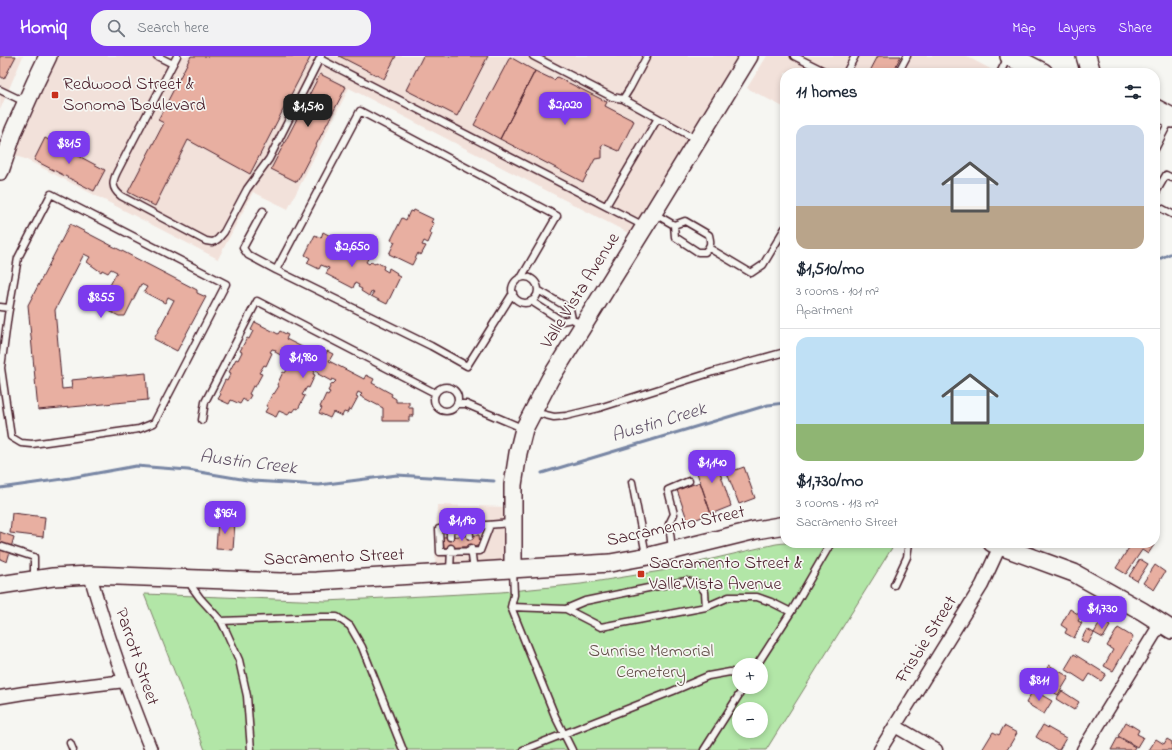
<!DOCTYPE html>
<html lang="en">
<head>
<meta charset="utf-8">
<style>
  :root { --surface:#fff; --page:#f2f2f3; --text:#1f2937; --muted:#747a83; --line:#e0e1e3; --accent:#7c3aed }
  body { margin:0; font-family:"Indie Flower",sans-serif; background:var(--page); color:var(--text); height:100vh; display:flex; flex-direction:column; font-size:15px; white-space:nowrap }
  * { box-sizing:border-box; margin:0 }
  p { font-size:13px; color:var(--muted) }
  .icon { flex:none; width:22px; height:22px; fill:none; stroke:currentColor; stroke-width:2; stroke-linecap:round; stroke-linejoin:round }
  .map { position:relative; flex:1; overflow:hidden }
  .drawer { position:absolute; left:780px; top:12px; width:380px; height:480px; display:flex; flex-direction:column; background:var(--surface); border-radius:16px; box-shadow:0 2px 6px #0003 }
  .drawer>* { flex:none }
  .controls { position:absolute; left:732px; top:602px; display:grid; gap:8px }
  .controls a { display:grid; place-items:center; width:36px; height:36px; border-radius:50%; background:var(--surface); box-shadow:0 2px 6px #0003; font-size:20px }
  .price { position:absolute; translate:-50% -34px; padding:0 9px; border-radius:8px; background:var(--accent); color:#fff; font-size:13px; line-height:26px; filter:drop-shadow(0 1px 2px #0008) }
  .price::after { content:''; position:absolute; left:50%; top:24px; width:12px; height:9px; margin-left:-6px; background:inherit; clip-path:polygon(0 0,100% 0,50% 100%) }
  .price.active { background:#222; color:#fff }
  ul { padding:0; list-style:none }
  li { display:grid; align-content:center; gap:8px; height:212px; padding:0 16px }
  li+li { border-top:1px solid var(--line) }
  li span { display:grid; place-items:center; height:124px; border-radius:12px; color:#555 }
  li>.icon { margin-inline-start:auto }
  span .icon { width:72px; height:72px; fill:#fffc; stroke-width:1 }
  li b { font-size:17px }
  h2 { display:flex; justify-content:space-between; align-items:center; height:48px; padding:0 16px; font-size:17px }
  header { display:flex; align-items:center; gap:24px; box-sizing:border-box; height:56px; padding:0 20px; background:var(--accent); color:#fff }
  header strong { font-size:19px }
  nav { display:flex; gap:22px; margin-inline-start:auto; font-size:14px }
  .search { width:280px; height:36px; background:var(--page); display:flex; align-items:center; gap:10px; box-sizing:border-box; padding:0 14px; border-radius:16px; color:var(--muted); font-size:15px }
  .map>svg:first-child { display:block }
  .built { fill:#f2e1da }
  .green { fill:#b2e6a7; stroke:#7e8269; fill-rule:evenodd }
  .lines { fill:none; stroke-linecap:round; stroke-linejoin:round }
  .stream { stroke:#7886a4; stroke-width:3 }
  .building { fill:#e8afa1; stroke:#4a1f2b }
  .lane-casing { stroke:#4a1f2b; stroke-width:9 }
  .street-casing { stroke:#4a1f2b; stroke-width:15 }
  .secondary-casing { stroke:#4a1f2b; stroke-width:20 }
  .primary-casing { stroke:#4a1f2b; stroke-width:22 }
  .lane { stroke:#f6f6f2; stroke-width:6 }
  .street { stroke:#f6f6f2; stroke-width:12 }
  .secondary { stroke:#f6f6f2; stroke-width:17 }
  .primary { stroke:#f6f6f2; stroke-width:19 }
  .poi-dot { fill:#c8321e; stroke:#f6f6f2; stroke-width:1.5 }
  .labels { text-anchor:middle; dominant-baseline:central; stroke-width:3.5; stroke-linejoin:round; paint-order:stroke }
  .poi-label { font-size:18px; fill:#4a1f2b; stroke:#f6f6f2; text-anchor:start }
  .street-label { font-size:18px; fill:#4a1f2b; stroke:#f6f6f2 }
  .park-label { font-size:18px; fill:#64514a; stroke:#f6f6f2 }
  .water-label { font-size:19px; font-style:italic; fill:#615267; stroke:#f6f6f2 }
</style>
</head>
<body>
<header>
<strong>Homiq</strong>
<div class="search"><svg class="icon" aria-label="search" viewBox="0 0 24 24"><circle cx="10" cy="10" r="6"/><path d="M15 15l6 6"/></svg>Search here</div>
<nav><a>Map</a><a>Layers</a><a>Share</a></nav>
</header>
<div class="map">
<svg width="1172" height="694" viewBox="0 0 1172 694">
  <rect width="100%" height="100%" fill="#f6f6f2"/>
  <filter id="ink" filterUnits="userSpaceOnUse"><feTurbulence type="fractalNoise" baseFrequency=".025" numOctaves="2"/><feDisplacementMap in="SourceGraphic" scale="8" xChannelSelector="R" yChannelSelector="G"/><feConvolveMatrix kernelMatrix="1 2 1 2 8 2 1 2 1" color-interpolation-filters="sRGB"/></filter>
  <g filter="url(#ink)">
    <path class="built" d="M0,0H23L0,54Z
      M48,0H750L638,182L349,32L288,153L253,136L218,203L25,103L6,97Z
      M767,0H966L998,17H785V52L747,32Z
      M437,449L509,451L506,511L435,514Z"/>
    <path class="green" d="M785,487H895L766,694H205L144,538L326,545L501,536L581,528L661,515L776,488ZM739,609H761V631H739ZM739,653H761V675H739Z"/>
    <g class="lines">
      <path class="stream" d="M1155,205L1172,197
        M542,417L768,349L785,347
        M0,432L70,422L136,410L188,414L253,425L319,429L397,419L494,425"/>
    </g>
    <path class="building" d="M0,0H16L4,23L0,20Z
      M191,0H311L250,118L188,84L155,150L128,136L164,67L158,64Z
      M339,0H396L384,23Z
      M423,0H488L457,60L406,34Z
      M878,0H901L892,17H869Z
      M510,1L535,15L500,83L474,69Z
      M535,15L554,24L557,21L607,46L605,50L634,65L619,95L603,88L601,92L602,93V102L595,103L583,126L500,83Z
      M320,18L346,31L297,126L271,113Z
      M45,82L105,114L94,135L34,104Z
      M414,154L433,163L431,166L434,167L429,176L432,178L428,187L424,185L422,189L426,190L421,199L418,197L412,209L389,198L395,186L391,184L402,162L406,164L410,155L413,156Z
      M70,168L197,234V237L206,241L177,295L154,283L174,244L168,241L165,247L144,236L147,231L141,228L125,260H119L99,250L117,216L111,213L108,217L102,214L101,216L87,206L90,201L84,198L55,254L62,333L72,332L71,324L146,317L148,344L38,354L28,249Z
      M323,176L336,183L333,189L340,193L343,187L369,201L366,206L369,208L371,206L375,208L376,206L384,210L383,213L388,216L389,212L397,217L396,219L400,221L387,248L371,240L374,236L372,235L369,240L361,235L362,233L358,231L359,229L355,227L353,232L326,218L329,212L321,209L319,213L307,207L310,202L305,199L315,179L321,182Z
      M255,266L278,278L280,275L288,279L286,283L320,300L322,296L326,298L327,295L333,298L329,305L364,323L366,319L374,323L372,327L392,338L391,340L396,343V346H409V352H413V360H409V365H383V352L360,340L362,338L358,336L356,340L358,341L351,354L349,353L347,357L344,356L342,360L333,356L330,362L319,357L322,352L320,351L326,338L328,339L330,336L328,335L332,327L333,328L336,325L332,323L331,325L318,318L319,316L315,314L313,318L315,319L309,332L307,331L302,339L305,340L298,353L296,352L293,356L290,355L288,359L279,355L276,361L265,356L268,351L266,350L273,337L274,338L279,330L277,329L283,316L285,317L287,314L285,312L289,306L291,307L293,303L289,301L288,303L275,296L276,294L272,293L270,296L272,297L266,310L264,309L259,317L262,318L255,331L253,330L249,338L251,339L247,346L243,343L240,348L231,344L229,348L218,343L221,338L219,337L225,324L227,325L231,317L229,316L236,303L238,304L242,296L240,295L247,282L249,283L253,275L251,274Z
      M714,398L731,450L711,458L693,405Z
      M744,411L755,442L739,448L727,417Z
      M700,426L711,458L688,466L677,434Z
      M12,457L45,461L43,481L10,477Z
      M218,464L235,466L233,494L216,493Z
      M0,476L14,481L7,506L0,503Z
      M479,479L480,490L444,492L443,481Z
      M1132,487H1151L1154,489L1148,498L1142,494L1126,518L1116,512Z
      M1140,503L1148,508L1137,525L1129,520Z
      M1155,509L1165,516L1154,534L1143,527Z
      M1070,553L1081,560L1078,565L1082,567L1074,582L1065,577L1067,573L1061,569Z
      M1101,565L1110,570L1103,582L1094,577Z
      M1118,572L1133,581L1113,615L1104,610L1113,594L1107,590Z
      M1087,573L1094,577L1088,588L1081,584Z
      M1074,598L1106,618L1101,625L1090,618L1085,626L1065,613Z
      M1049,609L1069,621L1058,639L1038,627Z
      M1033,634L1052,645L1044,658L1026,647Z
      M1062,635L1079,646L1074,654L1056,643Z
      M1126,666L1139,674L1137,678L1143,681L1137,691L1118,680Z
      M1043,669L1066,682L1059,694H1057L1036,681Z
      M1004,670L1017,677L1007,694H982L993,676L999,679Z
      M1118,681L1135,691L1133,694H1111Z
      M1156,683L1164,688L1167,683L1172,686V694H1149Z"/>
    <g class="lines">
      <g class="lane-casing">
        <path id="lane" d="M157,0L173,8
          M177,0L118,114C112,125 111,132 121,140L206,185L212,186L215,185L218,183L224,176L247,133L269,103L321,0
          M533,0L612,41L623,43L630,32L647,0
          M794,0L828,17
          M320,3L644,170
          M846,17L855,0
          M898,17L907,0
          M1000,17L1008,1
          M0,34L25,46
          M623,43L696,83
          M1155,93L1170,64
          M51,138L226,228L154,367L139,373L32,388L21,387L11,381L1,312L8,259L18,202Z
          M1155,138L1166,119L1172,122
          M1155,149L1172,158
          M606,150L658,62
          M263,155L243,192L248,199L276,214L360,55L557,160L521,222
          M655,158L674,169L685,165L709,179C711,187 711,190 705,196H698L675,181L674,169
          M709,192L751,217L763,209L785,172
          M276,214L431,290L467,310L513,237
          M512 234a13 13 0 1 1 26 0a13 13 0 1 1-26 0Z
          M538,234L570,253L572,263
          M531,245L562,265L572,263L582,269
          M0,251L9,252
          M434 343a12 12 0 1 1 24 0a12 12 0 1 1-24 0Z
          M457,348H466L522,372
          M533,356L554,361L566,360L599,352L713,316L785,296
          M202,364L205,346L257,245L435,337
          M632,426L646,499
          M490,469L480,495L440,496L439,473L511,467
          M469,471L470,480
          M450,481V472
          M0,490L34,501V523
          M471,492L474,515
          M672,493L669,468L674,458L668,434L689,425
          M513,514L514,539L511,551L555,660L572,694
          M450,515L451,492
          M189,525L192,531L200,542L221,565L226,575L239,604L247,640L251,694
          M894,529L907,501L909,487
          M511,551L566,553L601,571L706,551L729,541H757L771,546L791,556
          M566,553L585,545L663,529L686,525L699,528L705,536L706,551
          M221,565L321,561H337L350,570L362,591L403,694
          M757,609L791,556L831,487
          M70,687L73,694
          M523,694L673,635L708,620L730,616L739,618
          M704,694L744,631"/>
      </g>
      <g class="street-casing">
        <path id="street" d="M90,519C107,578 128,637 151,694
          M0,641L24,637L125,625
          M895,670L936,694
          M880,694L982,529L1000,490
          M1083,694L1161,567"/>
      </g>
      <g class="secondary-casing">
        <path id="secondary" d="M0,115L14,74L35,27L48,0
          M992,487L1074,517L1142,555L1172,574
          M513,513V429L518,397L524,373L550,323L653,157L749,0
          M0,529L53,521L90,519L281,526L316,525L610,507L654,499L756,474L785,469"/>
      </g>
      <g class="primary-casing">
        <path id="primary" d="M1010,0L1043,17
          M1086,0L1091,17
          M1155,53L1172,62"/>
      </g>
      <use href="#lane" class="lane"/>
      <use href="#street" class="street"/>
      <use href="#secondary" class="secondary"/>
      <use href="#primary" class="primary"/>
    </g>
  </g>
  <g class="poi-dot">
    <rect x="51" y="35" width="8" height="8" rx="2"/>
    <rect x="637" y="514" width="8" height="8" rx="2"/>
  </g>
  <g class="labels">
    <g class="poi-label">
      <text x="63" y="29">Redwood Street &amp;<tspan x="63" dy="21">Sonoma Boulevard</tspan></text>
      <text x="649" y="508">Sacramento Street &amp;<tspan x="649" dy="21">Valle Vista Avenue</tspan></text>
    </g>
    <g class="street-label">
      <text transform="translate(581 235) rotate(-58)">Valle Vista Avenue</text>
      <text transform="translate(676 471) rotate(-12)">Sacramento Street</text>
      <text transform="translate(334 502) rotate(-2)">Sacramento Street</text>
      <text transform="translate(927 584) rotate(-58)">Frisbie Street</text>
      <text transform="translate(136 601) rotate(71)">Parrott Street</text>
    </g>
    <g class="park-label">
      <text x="651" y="596">Sunrise Memorial<tspan x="651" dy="21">Cemetery</tspan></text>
    </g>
    <g class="water-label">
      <text transform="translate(659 367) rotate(-17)">Austin Creek</text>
      <text transform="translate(248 407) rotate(7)">Austin Creek</text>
    </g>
  </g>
</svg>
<div class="controls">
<a>+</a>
<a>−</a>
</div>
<b class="price" style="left:565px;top:70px">$2,020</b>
<b class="price active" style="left:308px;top:72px">$1,510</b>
<b class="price" style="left:69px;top:109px">$815</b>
<b class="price" style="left:352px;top:212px">$2,650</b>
<b class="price" style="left:101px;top:263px">$855</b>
<b class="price" style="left:303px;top:323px">$1,980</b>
<b class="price" style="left:712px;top:428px">$1,140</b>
<b class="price" style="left:225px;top:479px">$964</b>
<b class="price" style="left:462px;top:486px">$1,190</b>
<b class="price" style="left:1102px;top:574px">$1,730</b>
<b class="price" style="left:1039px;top:646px">$811</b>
<section class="drawer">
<h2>11 homes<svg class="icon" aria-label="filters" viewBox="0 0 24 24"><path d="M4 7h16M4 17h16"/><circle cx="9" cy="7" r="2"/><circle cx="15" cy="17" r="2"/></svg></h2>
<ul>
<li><span style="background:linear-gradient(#c9d6e8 65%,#b9a48a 0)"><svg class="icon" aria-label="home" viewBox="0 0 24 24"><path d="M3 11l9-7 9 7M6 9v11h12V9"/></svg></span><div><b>$1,510/mo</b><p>3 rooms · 101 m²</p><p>Apartment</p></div></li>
<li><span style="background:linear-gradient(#bfe0f5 70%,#8fb573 0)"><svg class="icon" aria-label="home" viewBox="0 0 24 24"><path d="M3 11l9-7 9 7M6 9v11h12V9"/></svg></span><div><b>$1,730/mo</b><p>3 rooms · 113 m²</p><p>Sacramento Street</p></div></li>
</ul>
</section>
</div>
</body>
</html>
